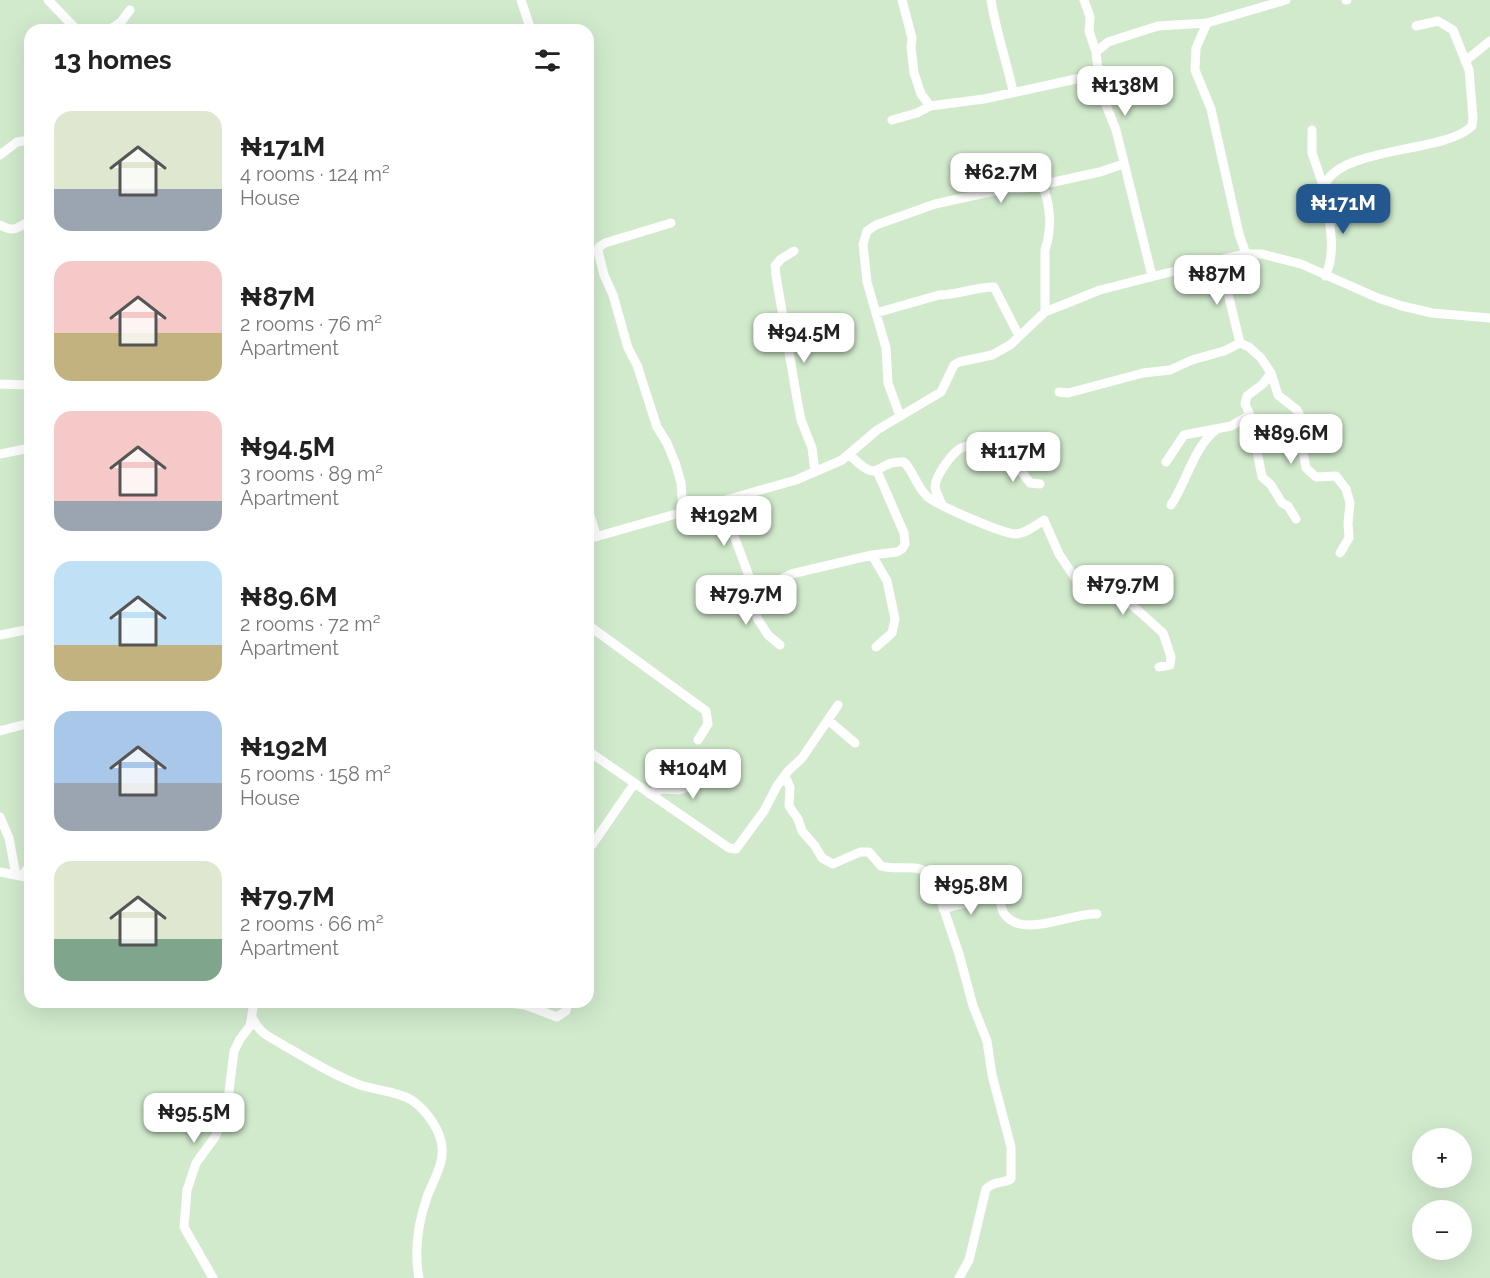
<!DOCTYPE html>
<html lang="en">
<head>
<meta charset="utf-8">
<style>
  :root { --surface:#fff; --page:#f6f6f6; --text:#222; --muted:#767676; --accent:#22578f }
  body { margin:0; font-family:Raleway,sans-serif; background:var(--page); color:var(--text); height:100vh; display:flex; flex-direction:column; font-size:22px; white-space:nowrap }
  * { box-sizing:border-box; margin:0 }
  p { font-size:20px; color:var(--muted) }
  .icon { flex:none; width:33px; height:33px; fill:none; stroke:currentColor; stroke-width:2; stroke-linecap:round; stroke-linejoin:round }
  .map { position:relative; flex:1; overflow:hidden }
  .sheet { position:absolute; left:24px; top:24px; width:570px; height:984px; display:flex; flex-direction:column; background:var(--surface); border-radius:18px; box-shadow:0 6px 24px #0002 }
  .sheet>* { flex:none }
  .fabs { position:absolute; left:1412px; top:1128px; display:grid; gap:12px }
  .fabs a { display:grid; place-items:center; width:60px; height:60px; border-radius:50%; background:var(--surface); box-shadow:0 6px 24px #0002; font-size:30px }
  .price { position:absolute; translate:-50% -51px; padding:0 14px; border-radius:12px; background:#fff; color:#222; font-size:20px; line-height:39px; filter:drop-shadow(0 2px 3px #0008) }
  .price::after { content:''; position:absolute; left:50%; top:36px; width:18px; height:14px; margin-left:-9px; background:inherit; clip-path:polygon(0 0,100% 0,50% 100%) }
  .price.selected { background:var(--accent); color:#fff }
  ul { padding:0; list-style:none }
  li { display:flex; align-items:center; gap:18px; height:150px; padding:0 30px }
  li span { display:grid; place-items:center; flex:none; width:168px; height:120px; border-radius:18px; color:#555 }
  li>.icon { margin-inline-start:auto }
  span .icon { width:72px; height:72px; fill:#fffc; stroke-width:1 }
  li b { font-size:26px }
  h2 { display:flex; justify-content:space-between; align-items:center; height:72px; padding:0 30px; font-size:26px }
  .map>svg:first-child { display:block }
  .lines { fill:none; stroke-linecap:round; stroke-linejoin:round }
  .minor { stroke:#fff; stroke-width:9 }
</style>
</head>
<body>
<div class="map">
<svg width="1490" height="1278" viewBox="0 0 1490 1278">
  <rect width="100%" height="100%" fill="#d1eacc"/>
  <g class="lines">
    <path class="minor" d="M48,0L77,30
      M521,0L531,30
      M902,0L912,38L911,47L914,73L921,94L930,106
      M991,0C996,31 1006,60 1013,91
      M1084,0L1090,17L1089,31L1096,52L1100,90L1116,130L1152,276
      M1346,0H1347
      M1207,23L1196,48L1195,70L1211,109L1239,234L1246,254
      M109,30L121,22L130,10
      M1096,52L1108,42L1158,26L1207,23L1286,0
      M1465,61L1490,41
      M892,120L917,113L930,106L984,99L1099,74
      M1312,130V153L1324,188
      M0,155L17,142L29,140
      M1041,183C1051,203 1052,229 1045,250V312
      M671,223L605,243L599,247L598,251L604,275L613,295L628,348L637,365L657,427L667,443L676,465L681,483L683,511
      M0,225C16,233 15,228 30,221
      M794,251L781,259L775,266L776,276L797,399L801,420L812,448L815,472
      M1214,261L1224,277L1240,343
      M1325,276C1338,251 1328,216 1324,188C1334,146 1445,154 1472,126L1473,118L1469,70L1453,30L1438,21L1416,26
      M876,313L939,295C958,295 975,287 994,287L1019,336
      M1271,373L1263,384L1247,396L1245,404L1250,415L1262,477L1271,485L1282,503L1288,506L1296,519
      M0,384L30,385
      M1059,392L1068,393L1143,373L1170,370L1192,360L1224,351L1240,343L1249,347L1261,358L1271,373L1278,395L1297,410L1300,416V434L1306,468L1316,477L1336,476L1346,489L1350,503L1348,523L1349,538L1340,553
      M900,416L888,383L886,348L867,282L863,244L867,231L876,225L935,204L1004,189L1026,188L1100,172L1123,164
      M0,454L30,448
      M849,454C882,488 873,460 904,462C914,472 917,488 928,497C939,506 1001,533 1015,534C1025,534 1036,525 1044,520L1059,554L1077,581L1101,577L1163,633L1171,657L1170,665L1159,667
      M1166,462L1184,435L1231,426L1250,415
      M721,501L752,584L757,618L768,635L780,645
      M942,505C940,499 936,493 935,487C935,476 953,452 961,448C972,444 989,440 999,441L1030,483L1040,484
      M1171,505C1187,481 1194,446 1217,429
      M588,509L596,535
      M588,539L796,480L842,460L877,430L941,392L954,365L959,362L992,355L1010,345L1045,312L1100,290L1214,261L1246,254H1262L1301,264L1378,298L1402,306L1432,313L1490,318
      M872,555L887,581L895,619L892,633L876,647
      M752,584L760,588L766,587L791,574L872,555L897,552L902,549L905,544L904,533L877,471
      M588,625L706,711L708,724L698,740
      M0,635L30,629
      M828,720L855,743
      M0,731L30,723
      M588,751L729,848L736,849L764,811L777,786L788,771L802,758L838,705
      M785,776L790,787L789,806L798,819L802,831L815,846L822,858L833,864L860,852H869L881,866C899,872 924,860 934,880L959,954L973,1006L987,1041L992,1075L1011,1147V1179C1002,1184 993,1181 986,1189L969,1260L959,1278
      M649,794L662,789L679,790L690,786L716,765
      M0,817L9,838L16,875
      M592,845L634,784
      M0,872L30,878
      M22,876L30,865
      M943,909L994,896L999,897C1001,903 1001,910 1005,915C1024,939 1072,912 1097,914
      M500,1002L525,1005L557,1017L566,1011L568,1002
      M253,1019C259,1033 270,1037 283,1045C308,1059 332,1075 360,1085C375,1090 394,1091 408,1098C423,1106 437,1125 441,1141C446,1162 434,1178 427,1197C418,1223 414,1251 419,1278
      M213,1278L184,1227L187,1190L196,1163L215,1137L227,1108L234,1051L240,1039L250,1026L254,1002"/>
  </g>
</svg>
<div class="fabs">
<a>+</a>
<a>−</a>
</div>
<b class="price" style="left:1125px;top:117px">₦138M</b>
<b class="price" style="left:1001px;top:204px">₦62.7M</b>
<b class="price selected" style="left:1343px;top:235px">₦171M</b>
<b class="price" style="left:1217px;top:306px">₦87M</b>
<b class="price" style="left:804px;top:364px">₦94.5M</b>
<b class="price" style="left:1291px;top:465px">₦89.6M</b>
<b class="price" style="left:1013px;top:483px">₦117M</b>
<b class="price" style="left:724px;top:547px">₦192M</b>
<b class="price" style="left:1123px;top:616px">₦79.7M</b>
<b class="price" style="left:746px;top:626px">₦79.7M</b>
<b class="price" style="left:693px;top:800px">₦104M</b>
<b class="price" style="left:971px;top:916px">₦95.8M</b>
<b class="price" style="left:194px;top:1144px">₦95.5M</b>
<section class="sheet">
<h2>13 homes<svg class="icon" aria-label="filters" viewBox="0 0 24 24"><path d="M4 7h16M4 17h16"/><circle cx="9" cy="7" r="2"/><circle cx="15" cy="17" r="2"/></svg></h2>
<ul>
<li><span style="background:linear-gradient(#dfe7d0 65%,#9aa5b1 0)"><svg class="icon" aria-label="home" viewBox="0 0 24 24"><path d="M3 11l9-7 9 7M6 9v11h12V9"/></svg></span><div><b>₦171M</b><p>4 rooms · 124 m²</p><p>House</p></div></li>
<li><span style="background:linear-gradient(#f6c9c9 60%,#c2b280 0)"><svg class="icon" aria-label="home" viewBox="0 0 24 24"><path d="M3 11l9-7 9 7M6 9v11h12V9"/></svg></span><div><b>₦87M</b><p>2 rooms · 76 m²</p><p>Apartment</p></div></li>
<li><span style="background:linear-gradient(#f6c9c9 75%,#9aa5b1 0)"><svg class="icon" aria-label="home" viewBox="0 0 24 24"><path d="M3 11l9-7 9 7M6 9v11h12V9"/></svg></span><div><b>₦94.5M</b><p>3 rooms · 89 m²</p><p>Apartment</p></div></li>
<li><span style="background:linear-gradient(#bfe0f5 70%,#c2b280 0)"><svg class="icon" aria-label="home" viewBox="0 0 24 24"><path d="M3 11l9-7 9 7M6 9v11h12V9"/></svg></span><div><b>₦89.6M</b><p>2 rooms · 72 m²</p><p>Apartment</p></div></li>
<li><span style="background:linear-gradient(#a9c7e8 60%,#9aa5b1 0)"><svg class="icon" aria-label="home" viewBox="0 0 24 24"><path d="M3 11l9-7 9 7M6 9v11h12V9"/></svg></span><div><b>₦192M</b><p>5 rooms · 158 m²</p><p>House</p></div></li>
<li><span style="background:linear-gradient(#dfe7d0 65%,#7fa58c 0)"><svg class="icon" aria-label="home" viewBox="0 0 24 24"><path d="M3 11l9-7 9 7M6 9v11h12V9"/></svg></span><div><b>₦79.7M</b><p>2 rooms · 66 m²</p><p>Apartment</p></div></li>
</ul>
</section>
</div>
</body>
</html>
